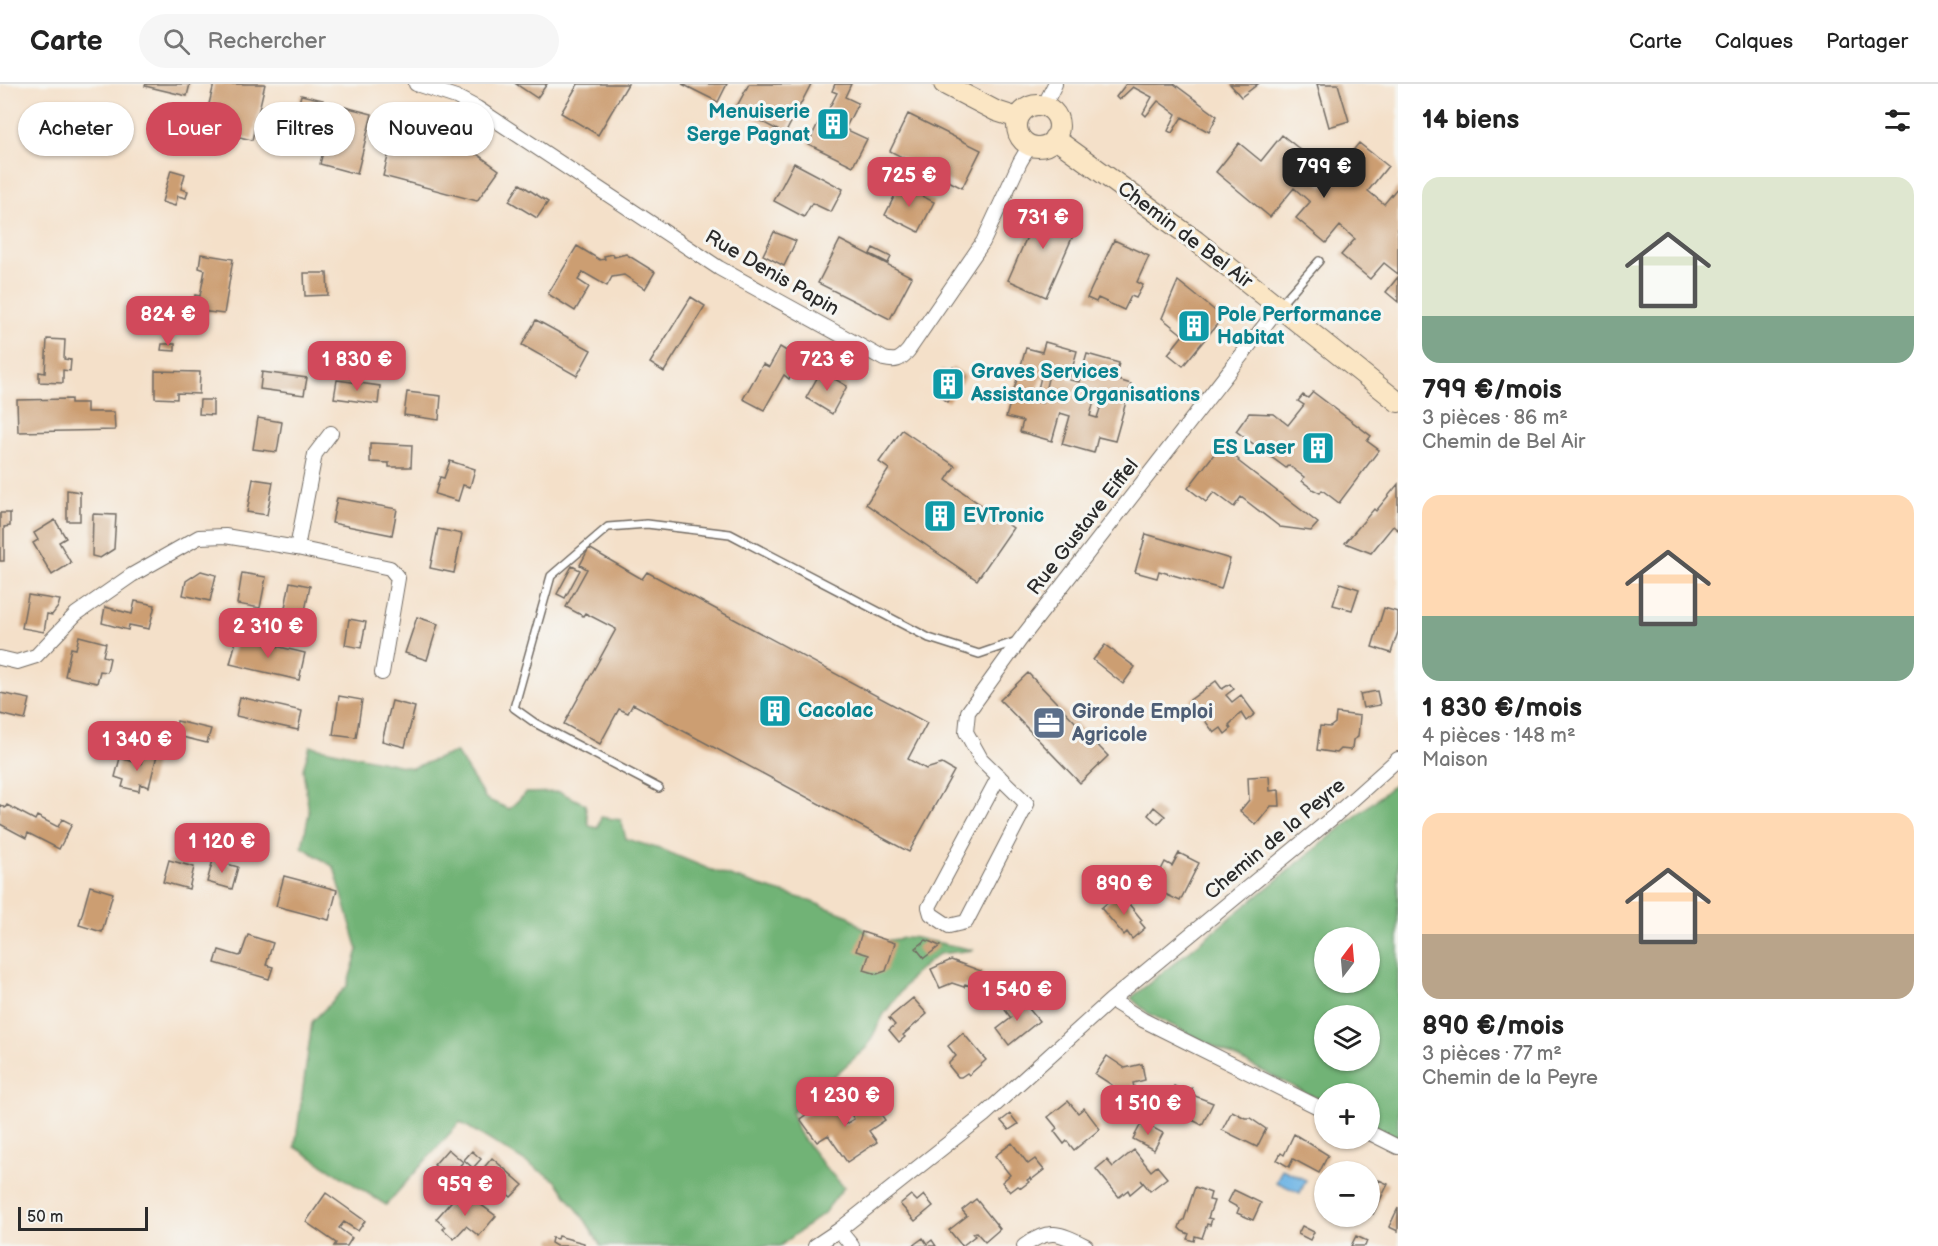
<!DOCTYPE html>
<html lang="fr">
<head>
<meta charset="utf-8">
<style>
  :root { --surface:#fff; --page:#f6f6f6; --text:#222; --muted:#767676; --line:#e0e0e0; --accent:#d1495b }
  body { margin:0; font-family:"Balsamiq Sans",sans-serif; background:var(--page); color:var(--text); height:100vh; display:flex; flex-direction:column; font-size:22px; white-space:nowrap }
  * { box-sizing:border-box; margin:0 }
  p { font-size:20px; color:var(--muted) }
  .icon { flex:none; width:33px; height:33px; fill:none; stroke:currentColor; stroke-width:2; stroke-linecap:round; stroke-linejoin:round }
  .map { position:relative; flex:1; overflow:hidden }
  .details { display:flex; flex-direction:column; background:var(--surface); width:540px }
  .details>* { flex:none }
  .top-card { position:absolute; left:18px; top:18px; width:570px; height:54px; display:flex; gap:12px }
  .needle { width:39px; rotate:16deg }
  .tools { position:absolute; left:1314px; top:843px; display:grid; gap:12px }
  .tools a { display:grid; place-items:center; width:66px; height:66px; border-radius:50%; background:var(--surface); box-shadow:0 2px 4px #0004; font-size:30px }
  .scale { position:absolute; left:18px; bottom:15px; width:130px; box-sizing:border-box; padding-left:6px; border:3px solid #2b2b2b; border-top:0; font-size:16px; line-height:21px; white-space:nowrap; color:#2b2b2b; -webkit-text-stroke:4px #f6f6f2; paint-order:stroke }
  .price { position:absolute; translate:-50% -51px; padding:0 14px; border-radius:12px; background:var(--accent); color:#fff; font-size:20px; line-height:39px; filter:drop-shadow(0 2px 3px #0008) }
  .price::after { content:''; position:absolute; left:50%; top:36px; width:18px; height:14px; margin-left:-9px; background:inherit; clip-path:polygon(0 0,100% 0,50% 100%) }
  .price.current { background:#222; color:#fff }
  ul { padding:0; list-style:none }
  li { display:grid; align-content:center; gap:12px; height:318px; padding:0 24px }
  li span { display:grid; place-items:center; height:186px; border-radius:18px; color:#555 }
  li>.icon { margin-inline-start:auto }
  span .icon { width:108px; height:108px; fill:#fffc; stroke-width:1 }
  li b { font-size:26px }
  h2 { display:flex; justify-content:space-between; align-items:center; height:72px; padding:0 24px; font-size:26px }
  .chip { padding:0 21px; border-radius:27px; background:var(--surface); box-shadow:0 2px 4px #0004; font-size:21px; line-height:54px }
  .chip.current { background:var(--accent); color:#fff }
  header { display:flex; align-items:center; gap:36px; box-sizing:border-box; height:84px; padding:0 30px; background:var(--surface); border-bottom:2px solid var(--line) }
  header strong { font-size:28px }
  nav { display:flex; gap:33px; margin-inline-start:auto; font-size:21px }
  .search { width:420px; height:54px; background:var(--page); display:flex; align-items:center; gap:15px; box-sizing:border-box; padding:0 21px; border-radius:33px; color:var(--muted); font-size:22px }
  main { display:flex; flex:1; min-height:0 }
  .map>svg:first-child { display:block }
  .forest { fill:#71b376; stroke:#4e6f50; stroke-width:1.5; fill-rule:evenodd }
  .water { fill:#6db4e4; stroke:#4c7088; stroke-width:1.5 }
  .building { fill:#cc9e72; fill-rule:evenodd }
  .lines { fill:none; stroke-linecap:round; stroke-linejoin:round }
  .lane-casing { stroke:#716a62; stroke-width:10 }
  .street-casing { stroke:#716a62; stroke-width:16 }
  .secondary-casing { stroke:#716a62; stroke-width:22 }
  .lane { stroke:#fff; stroke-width:7 }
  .street { stroke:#fff; stroke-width:14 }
  .secondary { stroke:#fbe6c4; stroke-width:20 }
  .labels { text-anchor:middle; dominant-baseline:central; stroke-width:6; stroke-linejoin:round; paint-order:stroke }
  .culture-label { font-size:20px; font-weight:bold; fill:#0d838f; stroke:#f6f6f2; text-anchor:start }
  .street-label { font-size:20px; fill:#2b2b2b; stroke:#f6f6f2 }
  .service-label { font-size:20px; font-weight:bold; fill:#4e5e75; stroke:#f6f6f2; text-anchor:start }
</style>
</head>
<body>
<header>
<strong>Carte</strong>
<div class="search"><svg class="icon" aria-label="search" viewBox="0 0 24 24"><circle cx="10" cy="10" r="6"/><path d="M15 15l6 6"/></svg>Rechercher</div>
<nav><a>Carte</a><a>Calques</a><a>Partager</a></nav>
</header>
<main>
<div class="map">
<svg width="1398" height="1162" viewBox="0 0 1398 1162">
  <rect width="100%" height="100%" fill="#f6f6f2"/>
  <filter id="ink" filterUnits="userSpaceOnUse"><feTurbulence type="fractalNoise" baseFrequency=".0167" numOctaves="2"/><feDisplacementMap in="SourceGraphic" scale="12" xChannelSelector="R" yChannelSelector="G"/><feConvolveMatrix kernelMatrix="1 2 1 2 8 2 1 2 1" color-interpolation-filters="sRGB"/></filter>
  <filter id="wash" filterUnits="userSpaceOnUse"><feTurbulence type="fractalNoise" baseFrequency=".008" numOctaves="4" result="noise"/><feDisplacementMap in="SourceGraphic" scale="24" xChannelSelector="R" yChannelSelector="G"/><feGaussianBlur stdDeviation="1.35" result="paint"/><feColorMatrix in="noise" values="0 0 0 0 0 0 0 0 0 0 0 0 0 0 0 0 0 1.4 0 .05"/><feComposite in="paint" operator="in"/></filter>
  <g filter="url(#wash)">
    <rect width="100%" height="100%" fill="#f4e0c9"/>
    <path class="forest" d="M310,662L412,684L456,668L486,715L509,725L526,709L560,708L585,720L589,742L598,744L601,733L621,736L626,755L663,766L709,785L760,802L807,816L849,832L877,858L911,853L974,866L939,870L914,890L884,930L867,963L792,1029L798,1048L825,1083L844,1103L824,1129L780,1162H601L585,1136L555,1096L460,1038L386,1121L295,1063L312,938L347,902L358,866L334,783L302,763L309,729L303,685Z
      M1398,698V1055L1370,1041V1010H1324V1018L1148,929L1131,914ZM1324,854H1370V898H1324ZM1324,932H1370V976H1324Z"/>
    <path class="water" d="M1282,1085L1306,1096L1300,1109L1276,1098Z"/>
    <g id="blocks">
      <path class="building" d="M146,0H190L187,12L145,2Z
        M214,0H265L252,56L227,50L230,37L206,32Z
        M516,0H547L537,14Z
        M578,0H628L598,51L561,29Z
        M682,0H727L718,18Z
        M749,0H811L785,50L736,24Z
        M835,0H851L845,13L858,19L845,45L867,55L853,82L808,60L821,33L824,34L837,9L832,7Z
        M1126,0H1174L1217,32L1209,48L1182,33L1172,49L1168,47L1176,30L1158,17L1146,32L1143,29L1152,13L1133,3L1119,16L1116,13Z
        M1230,0H1258L1241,13Z
        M1317,0H1338L1349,37L1329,43Z
        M301,11L323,16L309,70L287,65Z
        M345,23L372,30L357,90L320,80L326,56L336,59Z
        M908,30L981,66L962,104L890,67Z
        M398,33L427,48L434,44L433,50L439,56L448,57L453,53L499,86L477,117L383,92Z
        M1282,51L1316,78L1307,89L1323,103L1359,59L1388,82L1368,107L1384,120L1398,103V190L1384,179L1370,195L1341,171L1355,155L1340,142L1326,159L1296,134L1310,118L1294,104L1270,133L1216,88L1239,59L1261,77Z
        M794,79L843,105L831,128L812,119L804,133L774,117Z
        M171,86L185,90L181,105L188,107L186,114L178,112L175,122L162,118Z
        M520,100L548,118L537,134L509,117Z
        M900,101L934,118L919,148L885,131Z
        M1041,120L1079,138L1046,213L1008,196L1033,139L1028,137L1031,131L1036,133Z
        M774,148L796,157L784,182L763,171Z
        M840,156L912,193L890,235L818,199Z
        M1114,156L1149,172L1137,198L1143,201L1136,214L1131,212L1124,226L1098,214L1096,218L1087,214Z
        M577,162L600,176L605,175L604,172L613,170L614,173L626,170L655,188L645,205L624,191L612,193L607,202L583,188L578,196L589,203L575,227L548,210Z
        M873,164L891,173L888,179L870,170Z
        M201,170L233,175L224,230L192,226L195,211L200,212L205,186L199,184Z
        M304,189H327L328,211L305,212Z
        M1398,193V218L1386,208Z
        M1178,197L1223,233L1183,282L1168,270L1183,251L1162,234Z
        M691,213L705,222L664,288L650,279Z
        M536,236L591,266L577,292L522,261Z
        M47,255L65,256L64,275L71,276L70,287L63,286V299L39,298V288L45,289Z
        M1045,258L1077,267L1069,296L1079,298L1087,270L1119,279L1115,295L1131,300L1115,357L1098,353L1094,369L1062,360L1070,332L1060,329L1052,357L1020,348L1023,337L1006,333L1026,264L1042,268ZM1041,293L1048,295L1042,319L1035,317ZM1096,309L1104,312L1097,334L1090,332Z
        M162,260H175V267L161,266Z
        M780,263L800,275L789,295L784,291L764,326L743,315L763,280L769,283Z
        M953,283L966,292L948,318L935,309L939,302L933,298L942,285L948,289Z
        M155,287L200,288L199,310L177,309V315L155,314Z
        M821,287L847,302L832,330L806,314Z
        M262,288L307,294L304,311L260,305Z
        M337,296L380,302L378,320L334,314Z
        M407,308L441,312L439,336L404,331Z
        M1313,308L1371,352L1367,357L1379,366L1339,419L1322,406L1320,409L1314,406L1302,397L1304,393L1288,381L1286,384L1236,347L1249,329L1274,330L1288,341L1304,321L1298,317L1303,311L1308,314Z
        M71,315V319H87V328H114L115,346L18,348L17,316Z
        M200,316H213V331L199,330Z
        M258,334L282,338L277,368L253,365Z
        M902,346L955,382L946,396L1013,444L977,496L866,420L889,385L879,378Z
        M370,359L412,361L411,383H389V379L370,378Z
        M1221,361L1239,376L1238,377L1318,439L1311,447L1280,443L1241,413L1234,423L1214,408L1206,418L1188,404Z
        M450,377L475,385L470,403L463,401L458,417L435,410L440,393L444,394Z
        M253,395L273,398L267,431L247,428Z
        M1398,400V446L1393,442L1371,469L1345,459L1374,425L1376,427Z
        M67,406L80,408V437H67Z
        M337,414L397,425L392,451L332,439Z
        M0,429H10V442L4,443V477H0Z
        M93,430L116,431L114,465L100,474L92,472Z
        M55,436L66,454L59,458L71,479L52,491L33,459L38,456L34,449Z
        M438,445L462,450L454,489L430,484Z
        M1146,450L1230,475L1221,505L1159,487L1157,494L1135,488Z
        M589,464L642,495L647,488L927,639L908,675L926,685L942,680L954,687L909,768L633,620L628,629L619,625L600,660L564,640L616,545L585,529L583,532L566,523L587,485L580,481Z
        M572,482L580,486L565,514L557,510Z
        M201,487L216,491L210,517L183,511L186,497Z
        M242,489L266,493L260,524L237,520Z
        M290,498L310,502L304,532L284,529Z
        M1340,499L1359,505L1352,526L1333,521Z
        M28,511L60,516L58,523L52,531L47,530L44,548L22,544Z
        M135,517L155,521L149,545L129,541L128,546L102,539L105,523L132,530Z
        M1384,524L1398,528V548L1391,569L1372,563Z
        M417,533L438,540L427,576L405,569Z
        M349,535L366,538L361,564L345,561Z
        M79,552L106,559L103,572L110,574L107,588L100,587L97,599L65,592L71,564L76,565Z
        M237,553L305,569L299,596L230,580Z
        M1105,561L1135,583L1123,600L1093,576Z
        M1028,589L1108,672L1080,699L1000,616Z
        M1216,597L1222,605L1230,600L1234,605L1226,611L1232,618L1241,611L1255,630L1246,637L1241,629L1229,641L1231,645L1225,650L1221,644L1214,649L1190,616Z
        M1377,607L1380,621L1363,624L1360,610Z
        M0,609L30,615L25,636L0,630Z
        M339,612L362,616L356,654L333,651Z
        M240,613L302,627L298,646L236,632Z
        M392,617L415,623L405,663L382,657Z
        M1336,629L1360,632L1358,653L1353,656L1352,664L1350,666L1341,665L1337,669L1317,666L1320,642L1330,643L1335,639Z
        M177,637L211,645L207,659L174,651Z
        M144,668L157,671L149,703L140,700L139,707L122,703L124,696L115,693L120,674L141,680Z
        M1269,692L1270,707L1279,706L1280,722H1271L1256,741L1240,727L1249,716L1248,693Z
        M0,721L5,724L7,721L35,736L37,732L58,743L62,735L72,740L59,765L28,749L26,754L0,740Z
        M1154,723L1165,732L1158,740L1148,731Z
        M1179,769L1199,779L1180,817L1152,804L1165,778L1172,782Z
        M169,776L194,783L189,805L163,798Z
        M213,776L238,783L232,805L207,798Z
        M284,792L337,806L329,836L276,822Z
        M90,802L113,809L102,848L79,841Z
        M1120,809L1142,836L1140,838L1145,844L1132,855L1127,848L1124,851L1101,824Z
        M862,848L895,859L886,887L877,890L864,886L869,871L856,867Z
        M248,851L273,859L266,881L273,883L269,895L215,879L219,866L239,872L241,871Z
        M926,856L940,862L924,874L916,864Z
        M951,876L981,887L984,894L973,903L965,900L964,903L952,899L940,904L931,885Z
        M1050,907L1059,910L1055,923L1045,920Z
        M913,914L927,930L903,951L905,953L899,958L889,946L895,941L889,934Z
        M1020,914L1039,937L1009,961L997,945L1011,934L1005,926Z
        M963,949L986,976L969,991L967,989L961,993H958L949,982V979L956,972L948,962Z
        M1107,972L1125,984L1142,980L1145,996L1133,999L1137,1017L1120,1021L1114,1017L1112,1001L1095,990Z
        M1174,1002L1185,1008L1192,1004L1195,1012L1213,1019L1202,1041L1173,1026L1171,1029L1163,1025Z
        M827,1016L844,1041L854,1035L851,1030L871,1016L885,1036L869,1047L877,1058L847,1078L828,1051L817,1058L800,1035Z
        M1068,1017L1078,1029L1084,1024L1100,1045L1074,1066L1067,1057L1064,1060L1054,1047L1057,1044L1048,1033Z
        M1232,1027L1245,1034H1250L1266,1045L1257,1063L1222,1046Z
        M1010,1030L1018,1040L1009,1046L1001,1037Z
        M1142,1038L1163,1049L1154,1066L1133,1055Z
        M1294,1050L1328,1071L1319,1089L1293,1075L1289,1083L1277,1076L1281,1069L1284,1071Z
        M1012,1059L1028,1080L1035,1075L1044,1086L1031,1096L1030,1094L1027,1096L1029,1098L1021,1104L1018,1102L1010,1108L1002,1098L1010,1091L995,1072Z
        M448,1065L463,1078L449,1094L434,1081Z
        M1134,1066L1151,1087L1157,1082L1167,1094L1150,1107L1141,1096L1143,1099L1130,1110L1128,1106L1119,1113L1096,1085L1107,1076L1113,1083Z
        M472,1067L481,1075L473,1084L464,1076Z
        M492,1074L523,1101L511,1113L481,1087Z
        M1379,1096L1388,1100L1373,1130L1370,1129V1098L1377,1101Z
        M1195,1103L1211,1109L1209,1116L1214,1117L1208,1134L1212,1135L1210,1141L1207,1140L1202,1154L1195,1152L1194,1157L1187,1155L1189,1150L1182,1147L1179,1144L1181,1138L1184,1136Z
        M1234,1106L1261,1119L1253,1136L1237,1129L1239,1124L1228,1118Z
        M326,1109L365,1137L358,1147L344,1138L339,1144L352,1154L347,1162H334L336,1159L306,1138Z
        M457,1111L464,1116L469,1112L496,1132L479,1152L466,1142L454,1155L443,1145L445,1143L436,1135Z
        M911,1111L917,1117L924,1111L933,1122L915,1137L900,1120Z
        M976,1115L1000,1145L985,1158L976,1148L973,1150L975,1152L962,1162L949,1146L967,1132L962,1126Z
        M1398,1124V1147L1389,1143Z
        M1302,1142L1314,1148L1310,1156L1298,1150Z
        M558,1152L584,1159V1162H556L551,1159L552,1154L557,1155Z
        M1356,1152L1367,1157L1365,1162H1351Z
        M923,1154L927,1160L932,1156L936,1162H912Z"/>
    </g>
  </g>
  <g filter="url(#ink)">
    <use href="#blocks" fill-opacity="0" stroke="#716a62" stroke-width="1.5"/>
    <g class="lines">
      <g class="lane-casing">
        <path id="lane" d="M1280,221L1319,177
          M659,704L535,639L514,624L551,492L608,443L647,440L730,450L929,554L979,570L1017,557"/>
      </g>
      <g class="street-casing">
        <path id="street" d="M416,0L456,13L477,24L719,184L884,275C896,278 900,276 908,267L983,158L1020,78L1030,61
          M1044,22L1055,0
          M297,464L315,370L331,349
          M0,574L17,578L36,572L76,530L132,491L199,453L225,452L297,464L390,484L398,494L382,589
          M999,692L929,823L931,830L949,842L966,838L1027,720L981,675L966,648L968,628L1020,556L1279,223
          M1111,916L1143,936L1324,1026
          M1370,1049L1398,1063
          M839,1146L852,1162
          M815,1162L839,1146L984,1031L1110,917L1332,734L1398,675
          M1024,1162C1049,1143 1060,1149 1086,1162"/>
      </g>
      <g class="secondary-casing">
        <path id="secondary" d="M944,0L996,27L1018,34
          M1017 42a21 21 0 1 1 42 0a21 21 0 1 1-42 0Z
          M1054,54L1196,157L1398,318"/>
      </g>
      <use href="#lane" class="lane"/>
      <use href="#street" class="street"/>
      <use href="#secondary" class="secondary"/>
    </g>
  </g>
  <defs>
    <g id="building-square" transform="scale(1.725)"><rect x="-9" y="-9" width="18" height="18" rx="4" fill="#0f9aa8" stroke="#f6f6f2"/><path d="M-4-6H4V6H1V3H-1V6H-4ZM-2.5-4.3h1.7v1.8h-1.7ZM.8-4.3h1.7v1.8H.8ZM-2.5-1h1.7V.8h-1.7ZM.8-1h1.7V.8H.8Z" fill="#fff"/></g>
    <g id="office-square" transform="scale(1.725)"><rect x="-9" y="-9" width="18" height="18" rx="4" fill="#5c6f8a" stroke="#f6f6f2"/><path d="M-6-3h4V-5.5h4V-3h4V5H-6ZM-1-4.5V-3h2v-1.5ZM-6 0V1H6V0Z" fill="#fff"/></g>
  </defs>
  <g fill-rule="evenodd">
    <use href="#building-square" x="833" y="40"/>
    <use href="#building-square" x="1194" y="242"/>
    <use href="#building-square" x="948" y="300"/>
    <use href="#building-square" x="1318" y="364"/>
    <use href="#building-square" x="940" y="432"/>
    <use href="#building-square" x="775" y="627"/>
    <use href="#office-square" x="1049" y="639"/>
  </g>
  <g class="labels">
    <g class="culture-label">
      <text x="810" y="28" text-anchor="end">Menuiserie<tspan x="810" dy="23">Serge Pagnat</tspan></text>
      <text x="1217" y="231">Pole Performance<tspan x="1217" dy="23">Habitat</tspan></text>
      <text x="971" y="288">Graves Services<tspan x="971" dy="23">Assistance Organisations</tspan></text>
      <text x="1295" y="364" text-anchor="end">ES Laser</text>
      <text x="963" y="432">EVTronic</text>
      <text x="798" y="627">Cacolac</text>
    </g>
    <g class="street-label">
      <text transform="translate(1185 151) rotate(37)">Chemin de Bel Air</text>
      <text transform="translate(772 189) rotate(30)">Rue Denis Papin</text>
      <text transform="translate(1083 443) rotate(-52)">Rue Gustave Eiffel</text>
      <text transform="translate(1275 755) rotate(-40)">Chemin de la Peyre</text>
    </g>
    <g class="service-label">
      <text x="1072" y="628">Gironde Emploi<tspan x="1072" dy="23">Agricole</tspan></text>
    </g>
  </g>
</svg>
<div class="tools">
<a><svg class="needle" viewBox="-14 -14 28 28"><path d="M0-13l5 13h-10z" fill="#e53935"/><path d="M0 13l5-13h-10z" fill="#767676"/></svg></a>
<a><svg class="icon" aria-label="layers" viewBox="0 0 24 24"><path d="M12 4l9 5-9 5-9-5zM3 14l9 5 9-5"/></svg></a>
<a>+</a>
<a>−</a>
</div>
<div class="scale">50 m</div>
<b class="price current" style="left:1324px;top:115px">799 €</b>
<b class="price" style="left:909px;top:124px">725 €</b>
<b class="price" style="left:1043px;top:166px">731 €</b>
<b class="price" style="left:168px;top:263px">824 €</b>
<b class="price" style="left:357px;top:308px">1 830 €</b>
<b class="price" style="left:827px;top:308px">723 €</b>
<b class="price" style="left:268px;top:575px">2 310 €</b>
<b class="price" style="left:137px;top:688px">1 340 €</b>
<b class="price" style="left:222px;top:790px">1 120 €</b>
<b class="price" style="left:1124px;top:832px">890 €</b>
<b class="price" style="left:1017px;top:938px">1 540 €</b>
<b class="price" style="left:845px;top:1044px">1 230 €</b>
<b class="price" style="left:1148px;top:1052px">1 510 €</b>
<b class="price" style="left:465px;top:1133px">959 €</b>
<div class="top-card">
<a class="chip">Acheter</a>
<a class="chip current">Louer</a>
<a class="chip">Filtres</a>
<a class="chip">Nouveau</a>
</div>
</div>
<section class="details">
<h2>14 biens<svg class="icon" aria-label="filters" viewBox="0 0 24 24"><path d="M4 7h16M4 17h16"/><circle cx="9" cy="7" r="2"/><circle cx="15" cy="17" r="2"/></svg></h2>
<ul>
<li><span style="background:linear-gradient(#dfe7d0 75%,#7fa58c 0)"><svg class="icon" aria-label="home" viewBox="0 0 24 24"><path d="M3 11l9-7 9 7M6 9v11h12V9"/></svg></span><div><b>799 €/mois</b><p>3 pièces · 86 m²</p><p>Chemin de Bel Air</p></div></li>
<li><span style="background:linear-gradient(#ffd9b3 65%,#7fa58c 0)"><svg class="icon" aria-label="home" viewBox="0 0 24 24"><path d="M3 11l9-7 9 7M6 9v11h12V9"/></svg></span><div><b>1 830 €/mois</b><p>4 pièces · 148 m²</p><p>Maison</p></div></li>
<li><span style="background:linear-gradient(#ffd9b3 65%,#b9a48a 0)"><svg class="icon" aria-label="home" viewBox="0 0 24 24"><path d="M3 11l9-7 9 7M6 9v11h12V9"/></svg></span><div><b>890 €/mois</b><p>3 pièces · 77 m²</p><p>Chemin de la Peyre</p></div></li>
</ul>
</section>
</main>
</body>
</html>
